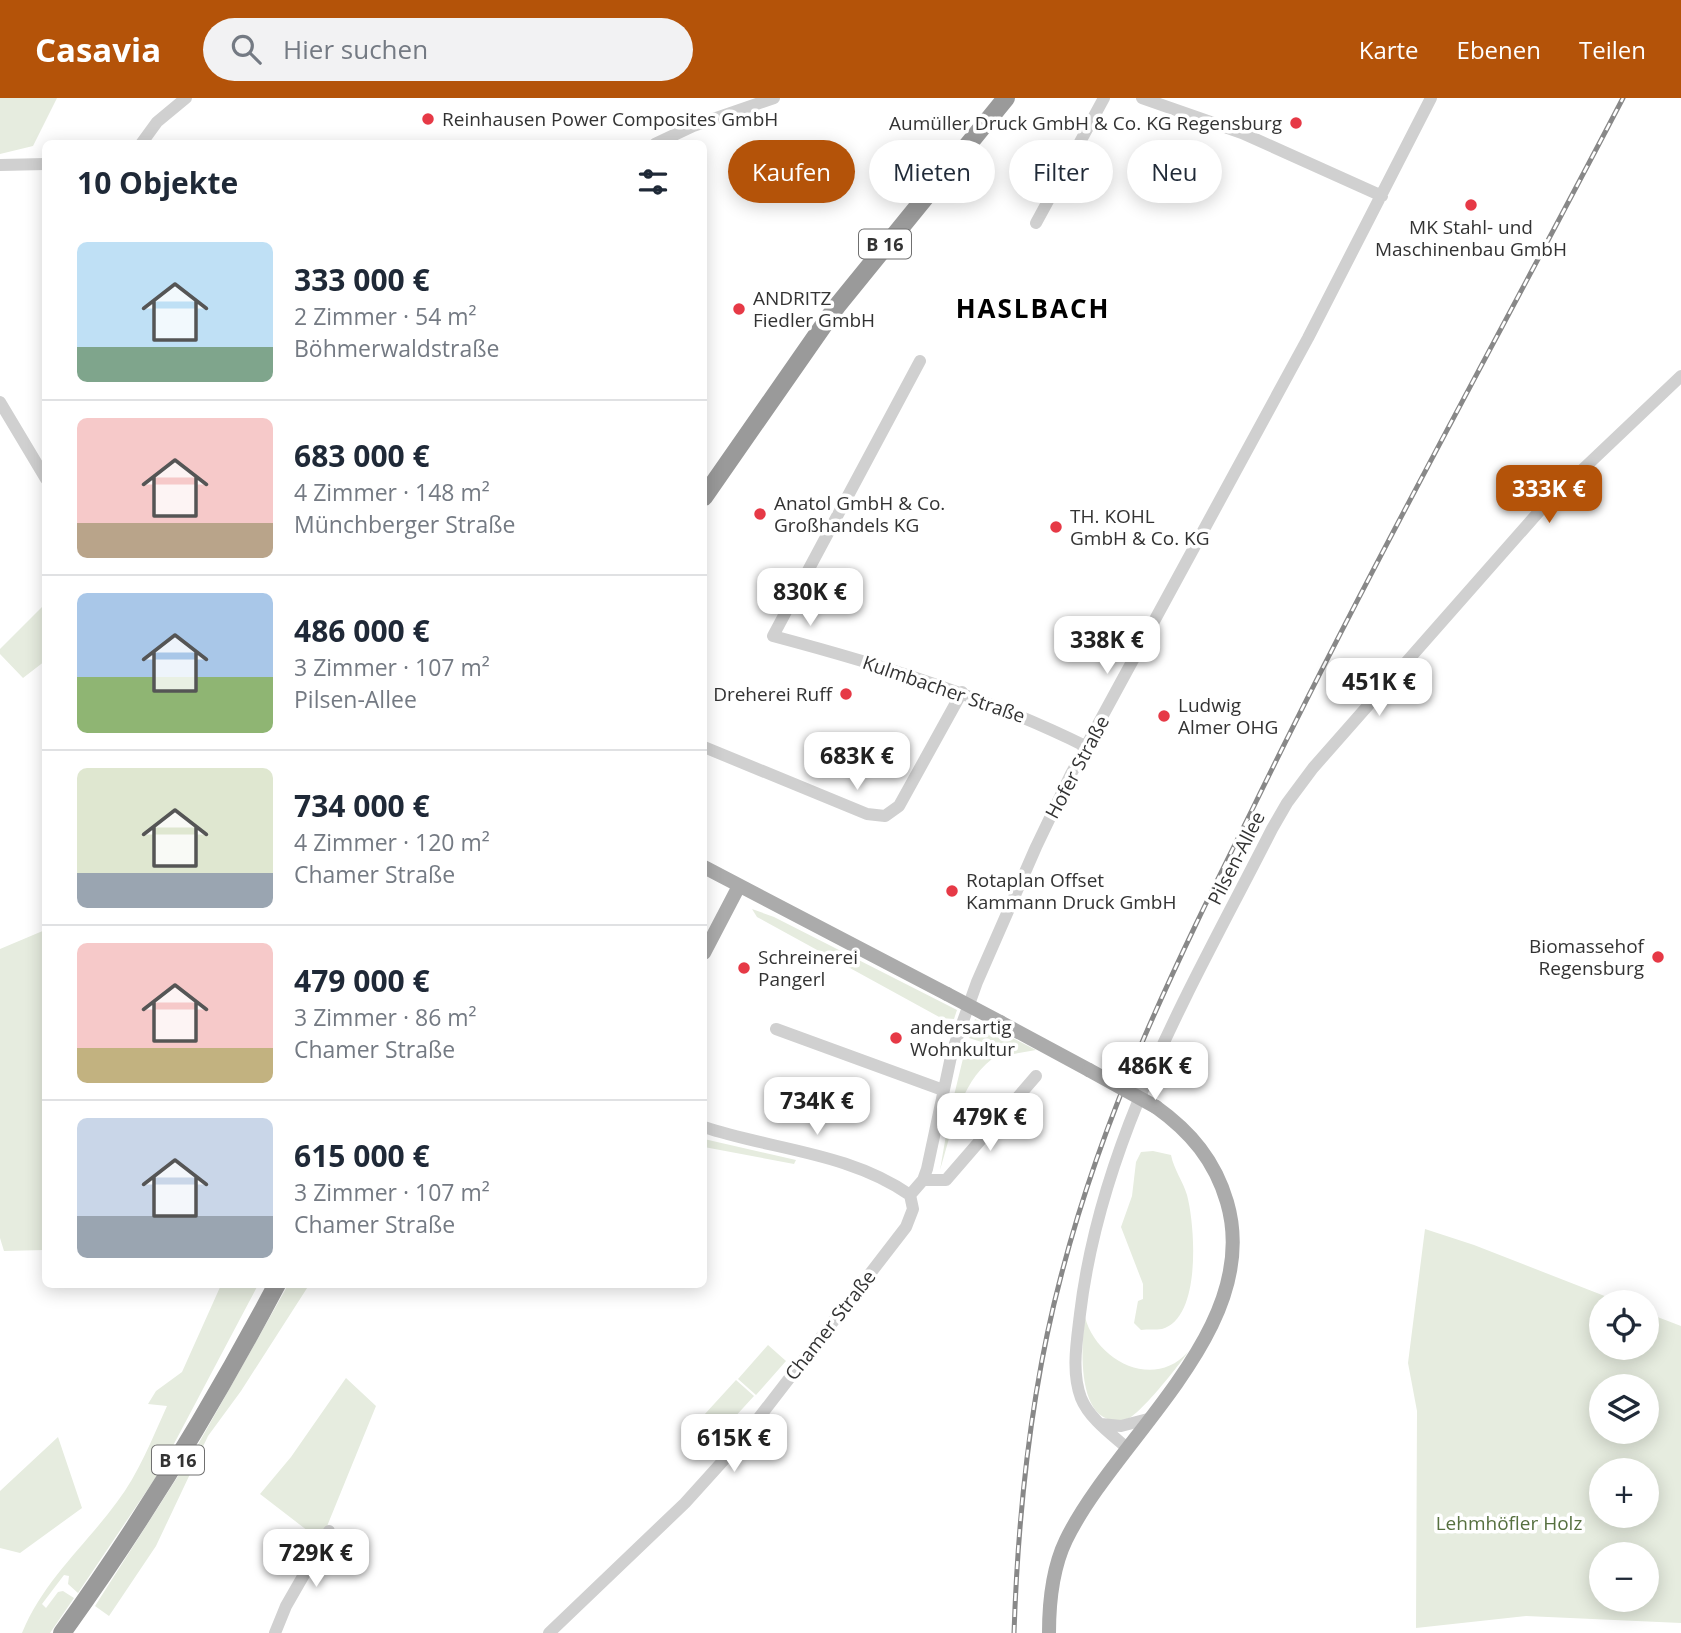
<!DOCTYPE html>
<html lang="de">
<head>
<meta charset="utf-8">
<style>
  :root { --surface:#fff; --page:#f2f2f3; --text:#1f2937; --muted:#747a83; --line:#e0e1e3; --accent:#b45309 }
  body { margin:0; font-family:"Open Sans",sans-serif; background:var(--page); color:var(--text); height:100vh; display:flex; flex-direction:column; font-size:26px; white-space:nowrap }
  * { box-sizing:border-box; margin:0 }
  p { font-size:23px; color:var(--muted) }
  .icon { flex:none; width:38px; height:38px; fill:none; stroke:currentColor; stroke-width:2; stroke-linecap:round; stroke-linejoin:round }
  .map { position:relative; flex:1; overflow:hidden }
  .panel { position:absolute; left:42px; top:42px; width:665px; height:1148px; display:flex; flex-direction:column; background:var(--surface); border-radius:10px; box-shadow:0 4px 18px #0003 }
  .panel>* { flex:none }
  .guide { position:absolute; left:728px; top:42px; width:665px; height:63px; display:flex; gap:14px }
  .tools { position:absolute; left:1589px; top:1192px; display:grid; gap:14px }
  .tools a { display:grid; place-items:center; width:70px; height:70px; border-radius:50%; background:var(--surface); box-shadow:0 4px 18px #0003; font-size:35px }
  .price { position:absolute; translate:-50% -60px; padding:0 16px; border-radius:14px; background:#fff; color:#222; font-size:23px; line-height:46px; filter:drop-shadow(0 2px 4px #0008) }
  .price::after { content:''; position:absolute; left:50%; top:42px; width:21px; height:16px; margin-left:-10px; background:inherit; clip-path:polygon(0 0,100% 0,50% 100%) }
  .price.active { background:var(--accent); color:#fff }
  ul { padding:0; list-style:none }
  li { display:flex; align-items:center; gap:21px; height:175px; padding:0 35px }
  li+li { border-top:2px solid var(--line) }
  li span { display:grid; place-items:center; flex:none; width:196px; height:140px; border-radius:10px; color:#555 }
  li>.icon { margin-inline-start:auto }
  span .icon { width:84px; height:84px; fill:#fffc; stroke-width:1 }
  li b { font-size:30px }
  h2 { display:flex; justify-content:space-between; align-items:center; height:84px; padding:0 35px; font-size:30px }
  .pill { padding:0 24px; border-radius:32px; background:var(--surface); box-shadow:0 4px 18px #0003; font-size:24px; line-height:63px }
  .pill.active { background:var(--accent); color:#fff }
  header { display:flex; align-items:center; gap:42px; box-sizing:border-box; height:98px; padding:0 35px; background:var(--accent); color:#fff }
  header strong { font-size:33px }
  nav { display:flex; gap:38px; margin-inline-start:auto; font-size:24px }
  .search { width:490px; height:63px; background:var(--page); display:flex; align-items:center; gap:18px; box-sizing:border-box; padding:0 24px; border-radius:38px; color:var(--muted); font-size:26px }
  .map>svg:first-child { display:block }
  .green { fill:#e6ecdf; fill-rule:evenodd }
  .lines { fill:none; stroke-linecap:round; stroke-linejoin:round }
  .minor { stroke:#d0d0d0; stroke-width:12 }
  .major { stroke:#ababab; stroke-width:14 }
  .highway { stroke:#9a9a9a; stroke-width:18 }
  .rail-casing { stroke:#888; stroke-width:5 }
  .rail { stroke:#fff; stroke-width:2.5; stroke-dasharray:8; stroke-linecap:butt }
  .major-bridge { stroke:#ababab; stroke-width:14 }
  .poi-dot { fill:#e63946; stroke:#fff; stroke-width:2.5 }
  .labels { text-anchor:middle; dominant-baseline:central; stroke-width:7; stroke-linejoin:round; paint-order:stroke }
  .shield { fill:#fff; stroke:#707070; stroke-width:2 }
  .shield-label { font-size:18px; font-weight:bold; fill:#333 }
  .poi-label { font-size:19px; fill:#333; stroke:#fff; text-anchor:start }
  .street-label { font-size:19px; fill:#333; stroke:#fff }
  .park-label { font-size:19px; fill:#56703f; stroke:#fff }
  .district-label { font-size:26px; font-weight:bold; letter-spacing:2px; fill:#000; stroke:#fff }
</style>
</head>
<body>
<header>
<strong>Casavia</strong>
<div class="search"><svg class="icon" aria-label="search" viewBox="0 0 24 24"><circle cx="10" cy="10" r="6"/><path d="M15 15l6 6"/></svg>Hier suchen</div>
<nav><a>Karte</a><a>Ebenen</a><a>Teilen</a></nav>
</header>
<div class="map">
<svg width="1681" height="1535" viewBox="0 0 1681 1535">
  <rect width="100%" height="100%" fill="#fff"/>
  <path class="green" d="M0,0H57L33,48L0,56Z
    M45,506V563L23,580L0,556V551Z
    M752,811L774,819L957,912L954,921L941,920L757,819Z
    M45,832V1152L4,1153L0,1140V851Z
    M975,921L1036,952L996,959L988,946L969,940Z
    M967,944L985,949L992,961C959,986 952,1034 940,1072L950,1014Z
    M704,1041L796,1062L794,1066L704,1049Z
    M1153,1053L1171,1057C1174,1072 1183,1083 1187,1097C1195,1127 1202,1220 1162,1231C1156,1232 1148,1231 1141,1232L1134,1225L1138,1203L1143,1201V1186L1121,1129L1132,1098L1136,1064L1141,1054Z
    M1425,1131L1474,1147L1620,1204H1601V1250H1647V1215L1681,1228V1525L1526,1518L1416,1530L1417,1313L1408,1265ZM1601,1288H1647V1334H1601ZM1601,1372H1647V1418H1601ZM1601,1456H1647V1502H1601Z
    M221,1187H258L158,1376L78,1495L68,1486L69,1478L64,1477L42,1506L46,1510L58,1494L63,1493L74,1500L50,1535H22C44,1482 84,1449 117,1404C139,1375 152,1341 167,1308L148,1306L156,1293L182,1274Z
    M288,1187H309L241,1293L208,1338L156,1448L109,1518L95,1508L196,1350Z
    M1085,1219C1096,1262 1153,1293 1188,1254C1180,1266 1139,1318 1127,1321C1075,1335 1081,1247 1085,1219Z
    M768,1247L786,1263L756,1297L738,1281Z
    M346,1280L376,1308L321,1443L260,1396L291,1359Z
    M736,1282L754,1298L722,1333L704,1317Z
    M58,1339L82,1410L20,1455L0,1450V1393Z"/>
  <g class="lines">
    <path class="minor" d="M1142,0L1242,35L1382,98
      M141,46L157,24L186,0
      M655,46L693,28L774,0
      M0,67L46,66
      M1036,125L1104,0
      M920,263L773,538C882,567 986,599 1087,649
      M0,304L46,381
      M704,649L867,716L885,718L899,708L962,594
      M776,931L943,992
      M923,1082H946L1036,978
      M910,1097L923,1082L927,1071L952,954L977,884L1036,749L1071,676L1308,240L1431,0
      M1101,1326L1121,1328L1148,1321
      M1127,1350C1111,1336 1089,1320 1081,1300C1071,1274 1077,1242 1080,1216C1101,1039 1193,887 1272,731L1287,705L1313,670L1543,409L1681,278
      M275,1535L286,1508L329,1433
      M549,1535L685,1405L741,1343L906,1129L913,1111L910,1097C848,1054 773,1052 704,1029"/>
    <path class="major" d="M704,769L947,896
      M704,855L739,788
      M1000,924L1089,972
      M1049,1535C1049,1504 1052,1471 1066,1442C1116,1339 1264,1230 1227,1104C1215,1063 1191,1034 1156,1009"/>
    <path class="highway" d="M704,399L837,208L1006,0
      M62,1535C142,1424 213,1307 277,1186"/>
    <g class="rail-casing">
      <path id="rail" d="M1014,1535C1018,1415 1030,1295 1061,1178C1104,1011 1175,867 1251,714C1368,473 1499,238 1623,0"/>
    </g>
    <use href="#rail" class="rail"/>
    <path class="major-bridge" d="M947,896L1000,924
      M1089,972L1156,1009"/>
  </g>
  <g class="poi-dot">
    <circle cx="428" cy="21" r="7"/>
    <circle cx="1296" cy="25" r="7"/>
    <circle cx="1471" cy="107" r="7"/>
    <circle cx="739" cy="211" r="7"/>
    <circle cx="760" cy="416" r="7"/>
    <circle cx="1056" cy="429" r="7"/>
    <circle cx="846" cy="596" r="7"/>
    <circle cx="1164" cy="618" r="7"/>
    <circle cx="952" cy="793" r="7"/>
    <circle cx="1658" cy="859" r="7"/>
    <circle cx="744" cy="870" r="7"/>
    <circle cx="896" cy="940" r="7"/>
  </g>
  <g class="labels">
    <g class="shield">
      <rect x="859" y="131.5" width="52" height="29" rx="5"/>
      <rect x="152" y="1347.5" width="52" height="29" rx="5"/>
    </g>
    <g class="shield-label">
      <text x="885" y="146">B 16</text>
      <text x="178" y="1362">B 16</text>
    </g>
    <g class="poi-label">
      <text x="442" y="21">Reinhausen Power Composites GmbH</text>
      <text x="1282" y="25" text-anchor="end">Aumüller Druck GmbH &amp; Co. KG Regensburg</text>
      <text x="1471" y="129" text-anchor="middle">MK Stahl- und<tspan x="1471" dy="22">Maschinenbau GmbH</tspan></text>
      <text x="753" y="200">ANDRITZ<tspan x="753" dy="22">Fiedler GmbH</tspan></text>
      <text x="774" y="405">Anatol GmbH &amp; Co.<tspan x="774" dy="22">Großhandels KG</tspan></text>
      <text x="1070" y="418">TH. KOHL<tspan x="1070" dy="22">GmbH &amp; Co. KG</tspan></text>
      <text x="832" y="596" text-anchor="end">Dreherei Ruff</text>
      <text x="1178" y="607">Ludwig<tspan x="1178" dy="22">Almer OHG</tspan></text>
      <text x="966" y="782">Rotaplan Offset<tspan x="966" dy="22">Kammann Druck GmbH</tspan></text>
      <text x="1644" y="848" text-anchor="end">Biomassehof<tspan x="1644" dy="22">Regensburg</tspan></text>
      <text x="758" y="859">Schreinerei<tspan x="758" dy="22">Pangerl</tspan></text>
      <text x="910" y="929">andersartig<tspan x="910" dy="22">Wohnkultur</tspan></text>
    </g>
    <g class="street-label">
      <text transform="translate(944 591) rotate(19)">Kulmbacher Straße</text>
      <text transform="translate(1077 669) rotate(-62)">Hofer Straße</text>
      <text transform="translate(1236 760) rotate(-63)">Pilsen-Allee</text>
      <text transform="translate(830 1227) rotate(-52)">Chamer Straße</text>
    </g>
    <g class="park-label">
      <text x="1509" y="1425">Lehmhöfler Holz</text>
    </g>
    <g class="district-label">
      <text x="1033" y="210">HASLBACH</text>
    </g>
  </g>
</svg>
<div class="tools">
<a><svg class="icon" aria-label="locate" viewBox="0 0 24 24"><circle cx="12" cy="12" r="6"/><path d="M12 2v4M12 18v4M2 12h4M18 12h4"/></svg></a>
<a><svg class="icon" aria-label="layers" viewBox="0 0 24 24"><path d="M12 4l9 5-9 5-9-5zM3 14l9 5 9-5"/></svg></a>
<a>+</a>
<a>−</a>
</div>
<b class="price active" style="left:1549px;top:427px">333K €</b>
<b class="price" style="left:810px;top:530px">830K €</b>
<b class="price" style="left:1107px;top:578px">338K €</b>
<b class="price" style="left:1379px;top:620px">451K €</b>
<b class="price" style="left:857px;top:694px">683K €</b>
<b class="price" style="left:1155px;top:1004px">486K €</b>
<b class="price" style="left:817px;top:1039px">734K €</b>
<b class="price" style="left:990px;top:1055px">479K €</b>
<b class="price" style="left:734px;top:1376px">615K €</b>
<b class="price" style="left:316px;top:1491px">729K €</b>
<div class="guide">
<a class="pill active">Kaufen</a>
<a class="pill">Mieten</a>
<a class="pill">Filter</a>
<a class="pill">Neu</a>
</div>
<section class="panel">
<h2>10 Objekte<svg class="icon" aria-label="filters" viewBox="0 0 24 24"><path d="M4 7h16M4 17h16"/><circle cx="9" cy="7" r="2"/><circle cx="15" cy="17" r="2"/></svg></h2>
<ul>
<li><span style="background:linear-gradient(#bfe0f5 75%,#7fa58c 0)"><svg class="icon" aria-label="home" viewBox="0 0 24 24"><path d="M3 11l9-7 9 7M6 9v11h12V9"/></svg></span><div><b>333 000 €</b><p>2 Zimmer · 54 m²</p><p>Böhmerwaldstraße</p></div></li>
<li><span style="background:linear-gradient(#f6c9c9 75%,#b9a48a 0)"><svg class="icon" aria-label="home" viewBox="0 0 24 24"><path d="M3 11l9-7 9 7M6 9v11h12V9"/></svg></span><div><b>683 000 €</b><p>4 Zimmer · 148 m²</p><p>Münchberger Straße</p></div></li>
<li><span style="background:linear-gradient(#a9c7e8 60%,#8fb573 0)"><svg class="icon" aria-label="home" viewBox="0 0 24 24"><path d="M3 11l9-7 9 7M6 9v11h12V9"/></svg></span><div><b>486 000 €</b><p>3 Zimmer · 107 m²</p><p>Pilsen-Allee</p></div></li>
<li><span style="background:linear-gradient(#dfe7d0 75%,#9aa5b1 0)"><svg class="icon" aria-label="home" viewBox="0 0 24 24"><path d="M3 11l9-7 9 7M6 9v11h12V9"/></svg></span><div><b>734 000 €</b><p>4 Zimmer · 120 m²</p><p>Chamer Straße</p></div></li>
<li><span style="background:linear-gradient(#f6c9c9 75%,#c2b280 0)"><svg class="icon" aria-label="home" viewBox="0 0 24 24"><path d="M3 11l9-7 9 7M6 9v11h12V9"/></svg></span><div><b>479 000 €</b><p>3 Zimmer · 86 m²</p><p>Chamer Straße</p></div></li>
<li><span style="background:linear-gradient(#c9d6e8 70%,#9aa5b1 0)"><svg class="icon" aria-label="home" viewBox="0 0 24 24"><path d="M3 11l9-7 9 7M6 9v11h12V9"/></svg></span><div><b>615 000 €</b><p>3 Zimmer · 107 m²</p><p>Chamer Straße</p></div></li>
</ul>
</section>
</div>
</body>
</html>
